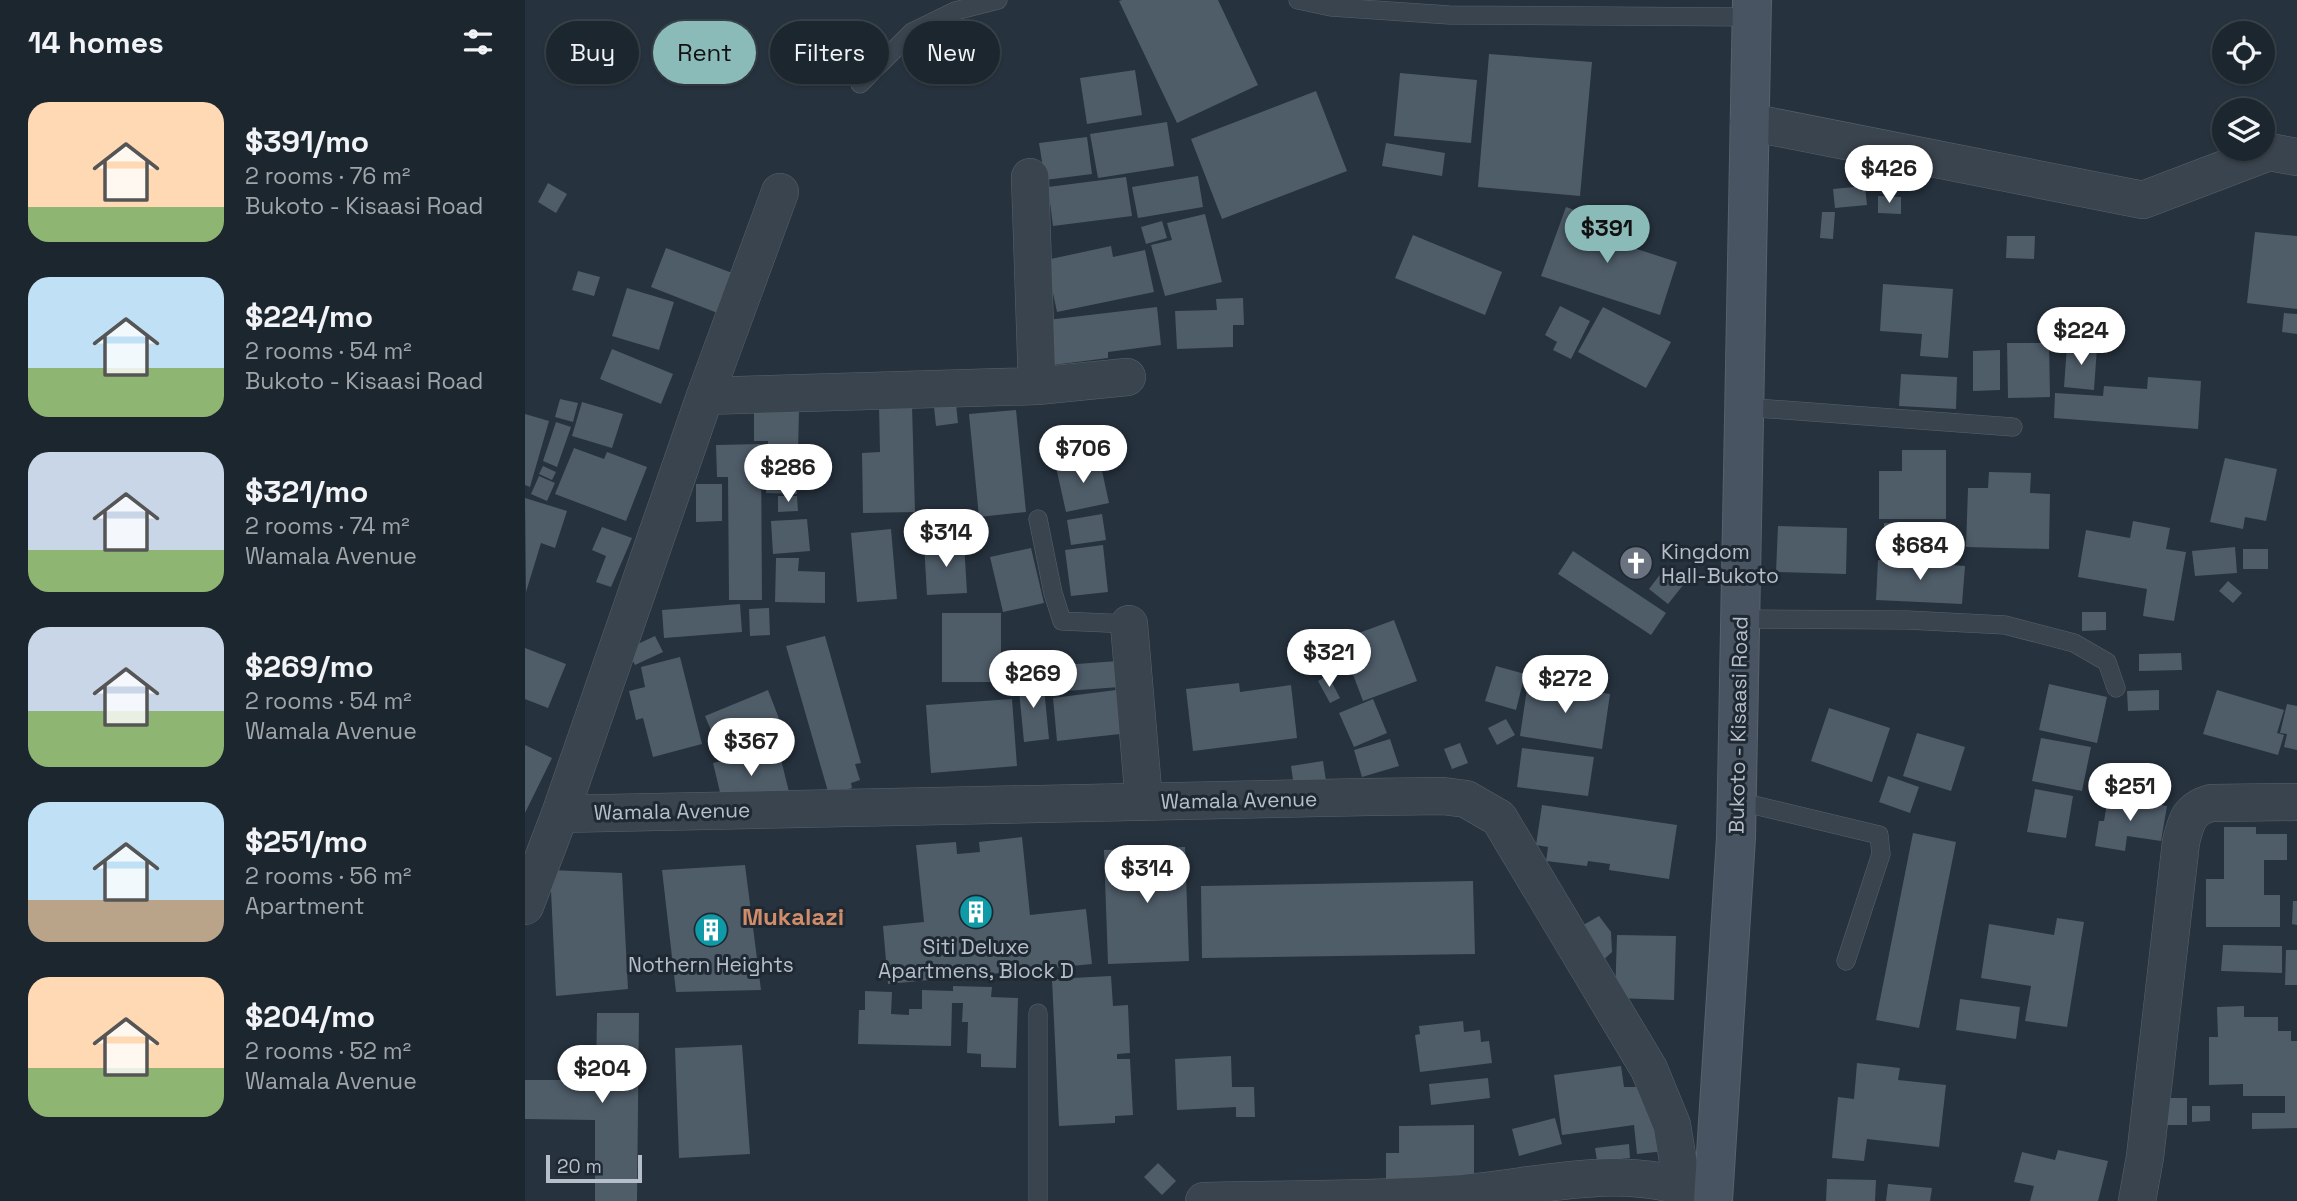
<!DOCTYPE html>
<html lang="en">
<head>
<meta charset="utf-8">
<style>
  :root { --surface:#1c262e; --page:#252e36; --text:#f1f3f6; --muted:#a0a5aa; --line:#3a434a; --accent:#8bbbb9 }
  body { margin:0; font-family:"Space Grotesk",sans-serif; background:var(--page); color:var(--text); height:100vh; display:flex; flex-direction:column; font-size:26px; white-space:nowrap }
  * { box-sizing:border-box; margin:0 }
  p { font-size:23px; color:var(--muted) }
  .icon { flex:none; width:38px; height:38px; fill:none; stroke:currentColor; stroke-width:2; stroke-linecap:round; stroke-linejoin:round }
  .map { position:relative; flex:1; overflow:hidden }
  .sheet { display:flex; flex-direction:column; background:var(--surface); width:525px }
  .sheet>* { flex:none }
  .guide { position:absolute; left:21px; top:21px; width:665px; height:63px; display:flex; gap:14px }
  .controls { position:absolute; left:1687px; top:21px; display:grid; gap:14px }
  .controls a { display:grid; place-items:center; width:63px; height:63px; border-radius:50%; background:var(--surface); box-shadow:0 2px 5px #0004,0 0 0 2px var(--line); font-size:35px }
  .scale { position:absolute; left:21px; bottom:18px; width:96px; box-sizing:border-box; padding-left:7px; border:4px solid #b6bfc9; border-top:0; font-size:19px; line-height:24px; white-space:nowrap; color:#b6bfc9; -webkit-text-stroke:5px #1f2933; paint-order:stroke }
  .price { position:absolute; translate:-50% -60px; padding:0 16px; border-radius:24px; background:#fff; color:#222; font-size:23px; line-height:46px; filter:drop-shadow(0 2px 4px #0008) }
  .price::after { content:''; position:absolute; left:50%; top:42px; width:21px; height:16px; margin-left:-10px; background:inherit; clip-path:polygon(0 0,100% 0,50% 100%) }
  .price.current { background:var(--accent); color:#111 }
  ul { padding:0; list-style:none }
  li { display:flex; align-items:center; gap:21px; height:175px; padding:0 28px }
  li span { display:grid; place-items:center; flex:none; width:196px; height:140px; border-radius:21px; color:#555 }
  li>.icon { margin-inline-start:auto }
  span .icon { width:84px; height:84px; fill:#fffc; stroke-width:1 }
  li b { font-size:30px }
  h2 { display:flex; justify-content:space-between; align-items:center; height:84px; padding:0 28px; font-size:30px }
  .pill { padding:0 24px; border-radius:32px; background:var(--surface); box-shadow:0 2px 5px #0004,0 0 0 2px var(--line); font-size:24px; line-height:63px }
  .pill.current { background:var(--accent); color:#111 }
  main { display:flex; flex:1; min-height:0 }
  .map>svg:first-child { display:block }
  .building { fill:#4f5d69 }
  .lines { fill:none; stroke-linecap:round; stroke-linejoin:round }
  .service-casing { stroke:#58626c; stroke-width:19 }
  .minor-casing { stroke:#58626c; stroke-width:38 }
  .secondary-casing { stroke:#58626c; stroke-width:40 }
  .service { stroke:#3a444e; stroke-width:18 }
  .minor { stroke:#3a444e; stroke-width:37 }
  .secondary { stroke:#485461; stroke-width:38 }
  .labels { text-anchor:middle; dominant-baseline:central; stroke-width:6; stroke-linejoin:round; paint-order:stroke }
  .poi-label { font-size:21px; fill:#b6bfc9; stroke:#1f2933 }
  .street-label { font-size:21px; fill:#b6bfc9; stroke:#1f2933 }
  .quarter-label { font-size:24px; font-weight:bold; fill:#d18d69; stroke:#1f2933 }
</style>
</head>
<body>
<main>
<section class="sheet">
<h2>14 homes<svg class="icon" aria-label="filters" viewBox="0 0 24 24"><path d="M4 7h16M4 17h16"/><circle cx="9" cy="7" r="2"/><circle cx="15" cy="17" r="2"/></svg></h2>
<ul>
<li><span style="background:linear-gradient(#ffd9b3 75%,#8fb573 0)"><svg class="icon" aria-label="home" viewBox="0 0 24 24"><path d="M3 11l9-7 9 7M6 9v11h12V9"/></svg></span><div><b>$391/mo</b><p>2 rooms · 76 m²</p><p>Bukoto - Kisaasi Road</p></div></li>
<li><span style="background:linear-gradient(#bfe0f5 65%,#8fb573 0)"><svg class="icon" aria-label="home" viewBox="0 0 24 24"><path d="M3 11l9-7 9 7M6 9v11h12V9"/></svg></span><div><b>$224/mo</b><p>2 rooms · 54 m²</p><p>Bukoto - Kisaasi Road</p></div></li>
<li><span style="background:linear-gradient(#c9d6e8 70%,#8fb573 0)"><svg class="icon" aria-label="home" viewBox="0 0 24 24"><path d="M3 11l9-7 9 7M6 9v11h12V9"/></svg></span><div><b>$321/mo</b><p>2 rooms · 74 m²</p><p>Wamala Avenue</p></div></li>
<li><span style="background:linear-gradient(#c9d6e8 60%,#8fb573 0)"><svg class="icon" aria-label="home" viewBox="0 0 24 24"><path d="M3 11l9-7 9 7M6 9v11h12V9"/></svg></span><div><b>$269/mo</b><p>2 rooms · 54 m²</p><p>Wamala Avenue</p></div></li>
<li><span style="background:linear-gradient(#bfe0f5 70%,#b9a48a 0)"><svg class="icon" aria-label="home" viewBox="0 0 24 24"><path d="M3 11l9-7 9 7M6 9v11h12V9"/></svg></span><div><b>$251/mo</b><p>2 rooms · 56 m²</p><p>Apartment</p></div></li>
<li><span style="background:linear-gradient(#ffd9b3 65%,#8fb573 0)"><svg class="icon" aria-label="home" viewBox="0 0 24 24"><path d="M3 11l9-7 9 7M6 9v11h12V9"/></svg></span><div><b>$204/mo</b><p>2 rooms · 52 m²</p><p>Wamala Avenue</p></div></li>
</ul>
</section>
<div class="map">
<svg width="1772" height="1201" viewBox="0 0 1772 1201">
  <rect width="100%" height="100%" fill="#26323e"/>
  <path class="building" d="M597,0H693L733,85L652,123L594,1Z
    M964,54L1067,62L1055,196L953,187Z
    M610,70L617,115L562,124L555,78Z
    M875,73L952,80L946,143L869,136Z
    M791,91L822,171L697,219L666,139Z
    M642,122L649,166L573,178L565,134Z
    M562,137L567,174L520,180L514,143Z
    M861,143L920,153L917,176L857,166Z
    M673,176L678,207L613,218L607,187Z
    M601,177L607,216L528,226L523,187Z
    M23,183L42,194L31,213L13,202Z
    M1340,186L1342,205L1310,208L1308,189Z
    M1353,196L1376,197V214L1353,213Z
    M1041,207L1083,222L1078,238L1152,262L1135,315L1016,276Z
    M1297,212H1310L1308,239L1295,238Z
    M680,214L697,282L640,296L626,245L647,240L642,223Z
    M637,221L642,238L621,244L616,227Z
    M1730,232L1772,236V309L1722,303Z
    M888,235L977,272L960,315L870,278Z
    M1482,236H1510L1509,259L1481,258Z
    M586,246L588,257L620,250L629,292L532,312L521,260Z
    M141,248L210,274L195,314L126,287Z
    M53,271L75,277L69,296L47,290Z
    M1358,284L1428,289L1423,358L1395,356L1397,334L1355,331Z
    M102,288L149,302L134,350L87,336Z
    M718,298L719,325H708V347L652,349L650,311L692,310L691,299Z
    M1035,306L1065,321L1046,359L1028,350L1032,342L1020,335Z
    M632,307L636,345L583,352V358L528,365L522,320Z
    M1078,307L1146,342L1121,388L1053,352Z
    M1759,313L1772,314V334L1757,332Z
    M1482,343H1524L1525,397L1483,398Z
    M1542,345L1572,347L1569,390L1539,387Z
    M87,349L148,374L136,404L75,379Z
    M1475,350V390L1448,391V351Z
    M1376,374L1432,377L1431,409L1374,406Z
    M1623,377L1676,381L1673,429L1529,418L1530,393L1578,396L1579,386L1622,389Z
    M35,399L53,403L48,422L30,417Z
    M57,402L98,414L87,448L47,436Z
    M431,404L433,423L411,426L409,407Z
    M387,405L390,512L338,513L337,453L355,452L354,406Z
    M229,409L274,410L272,494L241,493L243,441H229Z
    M491,410L501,512L454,517L444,414Z
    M0,414L24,421L5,487L0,485Z
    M31,422L46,427L32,467L18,461Z
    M236,444L237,600H204L203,477H192L191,445Z
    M49,448L79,459L82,452L122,467L101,521L30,494Z
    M1377,450H1421V519H1354V471H1377Z
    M574,457L584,503L541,512L531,467Z
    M1700,458L1752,469L1741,521L1720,517L1718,529L1685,522Z
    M18,466L31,472L27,480L14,474Z
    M1464,472L1506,473L1505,493L1525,494L1524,549L1441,547L1443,488H1463Z
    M14,476L30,483L22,501L6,494Z
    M171,484H197V521L171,522Z
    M253,496H272L273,511L253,512Z
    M0,498L42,511L30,548L16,543L1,592Z
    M577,514L581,540L546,545L542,520Z
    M282,519L285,551L248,554L246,521Z
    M1608,521L1645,528L1641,549L1661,552L1649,621L1618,616L1622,589L1553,577L1561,530L1605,538Z
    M1359,523L1420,524V547L1359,546Z
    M1253,526L1322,528L1321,574L1251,572Z
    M77,527L107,538L86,587L71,582L81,556L67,550Z
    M366,529L372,599L332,602L326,533Z
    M439,542L442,593L402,595L399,544Z
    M578,545L583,592L546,596L540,550Z
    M1710,547L1712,573L1670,576L1667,551Z
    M506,548L519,603L478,612L465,557Z
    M1718,549H1743V569H1718Z
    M1048,551L1141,613L1126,635L1033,574Z
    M251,558H274L273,571L300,572V603L250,602Z
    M1353,560L1440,566L1437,604L1351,600Z
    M1140,568L1159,584L1143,604L1124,589Z
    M1703,581L1717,593L1708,603L1694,591Z
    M215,604L217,632L139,638L137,610Z
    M244,608L245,635L225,636L224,609Z
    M1557,612H1581V630L1557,631Z
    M417,613H476V682H417Z
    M869,620L892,681L838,701L815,640Z
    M130,636L138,652L110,665L102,649Z
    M300,636L336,763L330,764L335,780L326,783L327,788L304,795L261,646Z
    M0,648L41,664L23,708L0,699Z
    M1656,653L1657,670L1614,671V654Z
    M155,657L177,744L128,757L118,718L111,720L104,691L120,687L116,667Z
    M593,661L595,687L527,692L524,666Z
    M971,666L1000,674L991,710L960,701Z
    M803,675L815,698L805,703L793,681Z
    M518,678L524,739L499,742L493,681Z
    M1003,682L1085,694L1077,749L995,736Z
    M714,683L715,692L766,685L772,738L668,751L661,689Z
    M1524,684L1582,697L1572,743L1514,730Z
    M243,690L258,729L196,754L180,716Z
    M591,690L595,734L532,741L528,698Z
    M1634,690V710L1603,711L1602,691Z
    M1692,690L1759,710L1752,733L1759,735L1753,755L1678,734Z
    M487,699L492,766L406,773L401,705Z
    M848,699L862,733L829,747L814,713Z
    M1762,704L1772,706V750L1759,747L1762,734L1755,733Z
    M1304,708L1365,728L1347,782L1286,761Z
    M981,719L990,735L972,745L963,728Z
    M1392,733L1440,747L1426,791L1378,776Z
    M1516,738L1566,747L1557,791L1507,781Z
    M865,739L874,766L837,777L829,750Z
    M935,743L943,763L927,769L919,749Z
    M0,745L27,758L0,813Z
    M253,747L264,792L199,809L188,763Z
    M997,748L1069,757L1063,796L992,787Z
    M798,761L801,781L769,787L766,766Z
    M1363,776L1394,787L1385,813L1354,802Z
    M1510,789L1548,796L1541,838L1502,832Z
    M1583,797L1642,806L1636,841L1602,836L1600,851L1570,846L1574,821H1579Z
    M1017,805L1152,825L1144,879L1084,870L1085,864L1063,861L1062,866L1021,861L1023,847L1011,845Z
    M1699,827H1731V834H1762V860H1739V895H1755V927H1681V879H1699Z
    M1388,833L1431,842L1394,1028L1351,1020Z
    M497,837L505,915L561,909L567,964L363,984L358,926L399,922L391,845L431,842L432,854L455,852L454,842Z
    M657,847H660L664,961L583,964L579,850Z
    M220,865L236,990L151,992L137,870Z
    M25,870L97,873L103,989L31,996Z
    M948,881L950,954L677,958L676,886Z
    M1768,901H1772V925L1767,924Z
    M1074,916L1086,932L1087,952L1075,963L1053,928Z
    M1532,918L1559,922L1542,1027L1500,1021L1506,986L1456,978L1464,924L1529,935Z
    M1092,935L1151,936L1149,1000L1090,998Z
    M1698,945L1757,946V973L1696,971Z
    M1761,950H1772V985H1760Z
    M586,976L588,1006L603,1005L605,1053L592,1054V1059H605L608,1115L590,1116V1123L534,1126L527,979Z
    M428,986L467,987L466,997L493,998L491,1068L456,1067V1054L442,1053L443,1022H437L438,1003H427L426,1046L333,1044L334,1010H340V991L367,992L366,1014L384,1015V1009H397V990L428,991Z
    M1435,999L1495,1007L1491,1039L1431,1030Z
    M1719,1006V1017H1753V1031H1766V1041H1772V1128L1727,1129V1113H1760V1096H1718V1084L1684,1085V1037H1693L1692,1007Z
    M72,1013H114L112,1201H70V1120L0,1119V1080H71Z
    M938,1021L939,1032L955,1030L956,1042L964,1041L967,1063L895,1072L890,1035L895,1034L894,1026Z
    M217,1045L225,1154L154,1158L150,1048Z
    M706,1056L707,1087H729L730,1117H711V1107L652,1110L650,1059Z
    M1332,1063L1375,1068L1373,1080L1421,1085L1414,1147L1342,1139L1339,1161L1307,1158L1313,1097L1329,1099Z
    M1096,1066L1099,1087H1127L1140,1151L1112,1154L1109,1125L1037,1135L1029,1075Z
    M963,1078L965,1098L906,1105L904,1084Z
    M1638,1098H1662V1125H1638Z
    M1667,1106H1685V1121L1667,1122Z
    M1030,1118L1037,1144L994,1156L987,1129Z
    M949,1125V1180L861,1181V1153H874V1126Z
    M1104,1144L1105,1158L1072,1161L1070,1148Z
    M1533,1150L1583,1161L1573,1201H1505L1509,1186L1489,1182L1497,1152L1530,1160Z
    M633,1163L651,1181L637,1195L619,1177Z
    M1302,1179L1351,1180L1350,1201H1301Z
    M1363,1184L1407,1188L1405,1201H1361Z"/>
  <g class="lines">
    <g class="service-casing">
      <path id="service" d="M773,0L806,7L924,15L1226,17
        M335,84L387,32L430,11L473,0
        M1218,407L1488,427
        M513,519L528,593L537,621L604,624
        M1215,619L1382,620L1480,625L1549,643L1582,662L1591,688
        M1212,801L1354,835L1356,854L1321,961
        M513,1013V1201"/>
    </g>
    <g class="minor-casing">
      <path id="minor" d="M1224,122L1618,200L1744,152L1772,157
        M505,177L512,386
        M180,396L255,192
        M604,624L619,802
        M35,814L844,797L918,796L941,799L974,818L1124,1069L1147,1125L1157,1185
        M0,906L35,814L180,396L512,386L602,377
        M679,1201C763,1199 847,1200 930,1194C1013,1188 1099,1160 1178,1194
        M1612,1201L1620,1157L1656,842C1661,821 1664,809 1686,803L1772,802"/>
    </g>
    <g class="secondary-casing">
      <path id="secondary" d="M1188,1201L1211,838L1227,0"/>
    </g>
    <use href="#service" class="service"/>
    <use href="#minor" class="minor"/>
    <use href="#secondary" class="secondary"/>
  </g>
  <defs>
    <g id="church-disc" transform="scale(1.75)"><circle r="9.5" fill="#6b7280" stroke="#1f2933"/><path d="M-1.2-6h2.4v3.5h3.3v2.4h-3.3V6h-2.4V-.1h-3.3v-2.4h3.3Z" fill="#fff"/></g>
    <g id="building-disc" transform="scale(1.75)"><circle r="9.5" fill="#0f9aa8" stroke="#1f2933"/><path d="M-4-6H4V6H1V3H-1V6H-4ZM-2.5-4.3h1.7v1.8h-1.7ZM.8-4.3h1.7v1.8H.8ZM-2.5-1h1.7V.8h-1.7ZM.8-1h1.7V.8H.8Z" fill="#fff"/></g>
  </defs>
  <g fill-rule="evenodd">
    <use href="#church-disc" x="1111" y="563"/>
    <use href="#building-disc" x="451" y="912"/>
    <use href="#building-disc" x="186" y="930"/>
  </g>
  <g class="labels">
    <g class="poi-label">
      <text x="1136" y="551" text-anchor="start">Kingdom<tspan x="1136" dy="24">Hall-Bukoto</tspan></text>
      <text x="451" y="946">Siti Deluxe<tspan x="451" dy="24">Apartmens, Block D</tspan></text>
      <text x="186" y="964">Nothern Heights</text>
    </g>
    <g class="street-label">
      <text transform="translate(1213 725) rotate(-89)">Bukoto - Kisaasi Road</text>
      <text transform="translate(714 800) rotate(-1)">Wamala Avenue</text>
      <text transform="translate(147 811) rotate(-1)">Wamala Avenue</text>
    </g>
    <g class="quarter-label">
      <text x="268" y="916">Mukalazi</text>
    </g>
  </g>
</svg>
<div class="controls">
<a><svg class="icon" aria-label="locate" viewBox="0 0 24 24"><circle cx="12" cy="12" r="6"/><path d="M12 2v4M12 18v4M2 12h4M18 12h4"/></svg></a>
<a><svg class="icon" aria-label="layers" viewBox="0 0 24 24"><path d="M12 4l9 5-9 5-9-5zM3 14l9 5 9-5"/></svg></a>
</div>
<div class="scale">20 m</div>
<b class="price" style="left:1364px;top:205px">$426</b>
<b class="price current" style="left:1082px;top:265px">$391</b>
<b class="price" style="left:1556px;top:367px">$224</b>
<b class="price" style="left:558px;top:485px">$706</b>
<b class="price" style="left:263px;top:504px">$286</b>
<b class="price" style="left:421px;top:569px">$314</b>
<b class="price" style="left:1395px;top:582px">$684</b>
<b class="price" style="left:804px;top:689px">$321</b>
<b class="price" style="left:508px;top:710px">$269</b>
<b class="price" style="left:1040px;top:715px">$272</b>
<b class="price" style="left:226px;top:778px">$367</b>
<b class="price" style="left:1605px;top:823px">$251</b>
<b class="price" style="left:622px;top:905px">$314</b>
<b class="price" style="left:77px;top:1105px">$204</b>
<div class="guide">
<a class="pill">Buy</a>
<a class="pill current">Rent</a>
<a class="pill">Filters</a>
<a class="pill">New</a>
</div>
</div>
</main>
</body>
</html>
